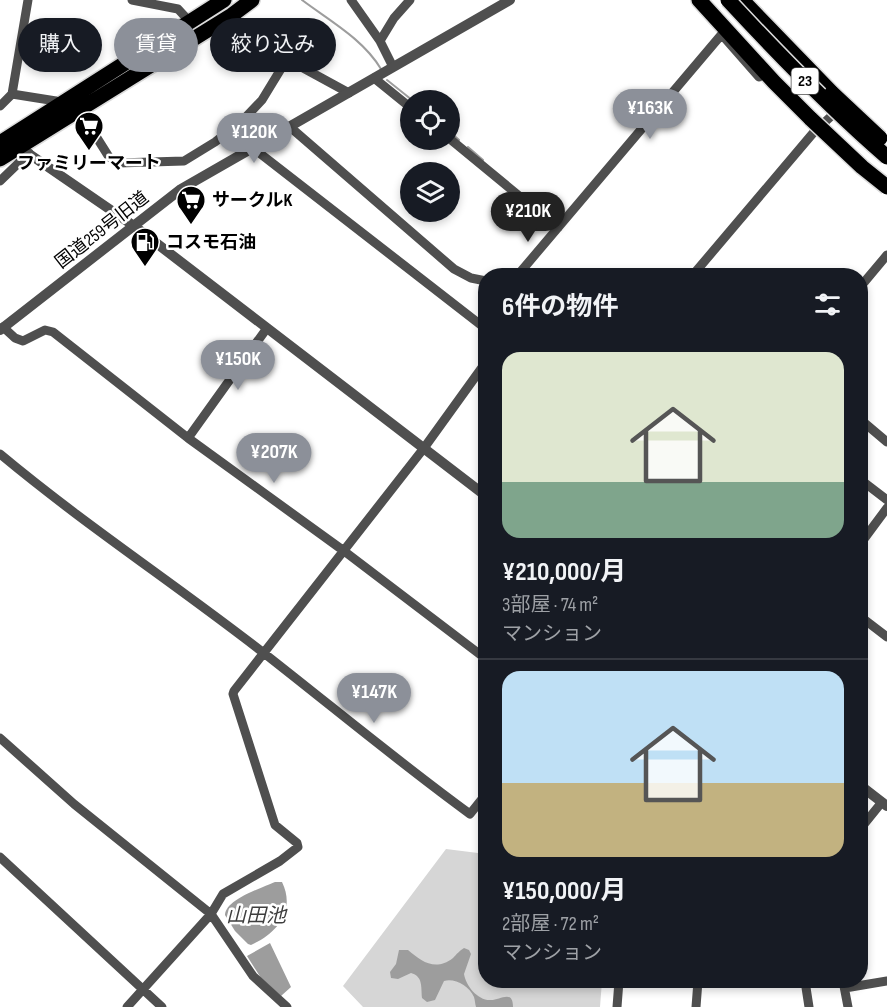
<!DOCTYPE html>
<html lang="ja">
<head>
<meta charset="utf-8">
<style>
  :root { --surface:#171b24; --page:#242831; --text:#f1f3f6; --muted:#9ea1a6; --line:#363941; --accent:#8c9099 }
  body { margin:0; font-family:"Sofia Sans Condensed","Noto Sans JP",sans-serif; background:var(--page); color:var(--text); height:100vh; display:flex; flex-direction:column; font-size:22px; white-space:nowrap }
  * { box-sizing:border-box; margin:0 }
  p { font-size:20px; color:var(--muted) }
  .icon { flex:none; width:33px; height:33px; fill:none; stroke:currentColor; stroke-width:2; stroke-linecap:round; stroke-linejoin:round }
  .map { position:relative; flex:1; overflow:hidden }
  .sheet { position:absolute; left:478px; top:268px; width:390px; height:720px; display:flex; flex-direction:column; background:var(--surface); border-radius:24px; box-shadow:0 3px 9px #0003 }
  .sheet>* { flex:none }
  .guide { position:absolute; left:18px; top:18px; width:370px; height:54px; display:flex; gap:12px }
  .tools { position:absolute; left:400px; top:90px; display:grid; gap:12px }
  .tools a { display:grid; place-items:center; width:60px; height:60px; border-radius:50%; background:var(--surface); box-shadow:0 3px 9px #0003; font-size:30px }
  .price { position:absolute; translate:-50% -51px; padding:0 14px; border-radius:21px; background:var(--accent); color:#fff; font-size:20px; line-height:39px; filter:drop-shadow(0 2px 3px #0008) }
  .price::after { content:''; position:absolute; left:50%; top:36px; width:18px; height:14px; margin-left:-9px; background:inherit; clip-path:polygon(0 0,100% 0,50% 100%) }
  .price.active { background:#222; color:#fff }
  ul { padding:0; list-style:none }
  li { display:grid; align-content:center; gap:12px; height:318px; padding:0 24px }
  li+li { border-top:2px solid var(--line) }
  li span { display:grid; place-items:center; height:186px; border-radius:18px; color:#555 }
  li>.icon { margin-inline-start:auto }
  span .icon { width:108px; height:108px; fill:#fffc; stroke-width:1 }
  li b { font-size:26px }
  h2 { display:flex; justify-content:space-between; align-items:center; height:72px; padding:0 24px; font-size:26px }
  .tag { padding:0 21px; border-radius:27px; background:var(--surface); box-shadow:0 3px 9px #0003; font-size:21px; line-height:54px }
  .tag.active { background:var(--accent); color:#fff }
  .map>svg:first-child { display:block }
  .green { fill:#d6d6d6 }
  .water { fill:#9d9d9d }
  .lines { fill:none; stroke-linecap:round; stroke-linejoin:round }
  .stream { stroke:#9d9d9d; stroke-width:2 }
  .trunk-casing { stroke:#dbdbdb; stroke-width:18 }
  .minor { stroke:#4f4f4f; stroke-width:9 }
  .tertiary { stroke:#4f4f4f; stroke-width:10 }
  .trunk { stroke:#000; stroke-width:15 }
  .trunk-bridge-casing { stroke:#dbdbdb; stroke-width:18; stroke-linecap:butt }
  .trunk-bridge { stroke:#000; stroke-width:15 }
  .labels { text-anchor:middle; dominant-baseline:central; stroke-width:5; stroke-linejoin:round; paint-order:stroke }
  .shield { fill:#fff; stroke:#4c4c4c; stroke-width:1.5 }
  .shield-label { font-size:16px; font-weight:bold; fill:#000 }
  .poi-label { font-size:18px; font-weight:bold; fill:#000; stroke:#fff; text-anchor:start }
  .street-label { font-size:18px; fill:#000; stroke:#fff }
  .water-label { font-size:20px; font-style:italic; fill:#3e3e3e; stroke:#fff }
</style>
</head>
<body>
<div class="map">
<svg width="887" height="1007" viewBox="0 0 887 1007">
  <rect width="100%" height="100%" fill="#fff"/>
  <path class="green" d="M446,849L486,854V981H602L600,1007H363L343,986Z"/>
  <path class="water" d="M275,882H282C296,911 277,933 251,945L248,944L235,931L225,915C226,899 262,888 275,882Z
    M270,943L291,987L281,996L261,978L247,956Z
    M464,948L469,950L471,954L464,974C466,986 478,1001 491,1000C500,1000 513,989 513,1007H476C475,1004 475,1000 474,997C469,986 455,978 444,981L435,1000L427,1002L422,998C421,987 423,976 411,973L398,979L391,978L390,972L396,964L399,950H408C421,961 435,972 453,958C457,954 459,951 464,948Z"/>
  <g class="lines">
    <path class="stream" d="M302,0C330,21 363,39 381,69
      M387,80L412,100
      M450,132L459,140
      M468,147L483,160"/>
    <g class="trunk-casing">
      <path id="trunk" d="M699,0L774,82L811,119
        M742,0L832,93
        M0,143L224,0
        M0,159L232,15L252,0"/>
    </g>
    <path class="minor" d="M132,0L178,9L190,22
      M351,0L380,41L393,67
      M232,15L261,45L349,93
      M723,36L759,77
      M380,41L394,18L410,0
      M374,78L411,108
      M12,94L56,101L59,107
      M0,106L12,94L28,0
      M82,106L92,130L109,157L118,163L184,161L215,142L242,121L262,100L287,59
      M290,127L454,269L471,278L486,281
      M450,139L558,228
      M253,148L486,329
      M0,181L29,153
      M517,276L722,34
      M591,276L621,273L665,276
      M692,276L814,132L839,109
      M861,286L887,255
      M3,327L15,338L23,341L45,330L53,332L188,438L344,551L486,659
      M861,420L887,442
      M188,438L267,328
      M0,454C85,525 178,586 265,654C334,708 400,763 470,814L486,794
      M861,480L887,500
      M861,543L887,508
      M861,617L887,637
      M0,738L74,804L211,914L253,976L287,1007
      M861,828L882,802
      M0,857L162,1007
      M805,981L809,1007
      M843,981L848,1007
      M845,988L887,981
      M127,1007L211,914L223,894L280,861L298,847L297,843L275,825L233,694L234,691L424,448L486,362
      M617,1007L619,981
      M696,1007L698,981"/>
    <path class="tertiary" d="M19,147L134,226L486,496
      M0,330L181,189L510,0
      M861,786L887,806"/>
    <use href="#trunk" class="trunk"/>
    <g class="trunk-bridge-casing">
      <path id="trunk-bridge" d="M728,0C779,55 830,108 887,157
        M832,93L880,138
        M811,119L862,167L887,187"/>
    </g>
    <use href="#trunk-bridge" class="trunk-bridge"/>
  </g>
  <defs>
    <g id="supermarket-pin" transform="scale(1.5)"><path d="M0 17L-7.5 6A9.5 9.5 0 1 1 7.5 6Z" fill="#000" stroke="#fff"/><path d="M-6-5.5h2.5l.6 2H6L4.5 2H-2.5L-4.4-4H-6ZM-1.5 3.2a1.3 1.3 0 1 0 .1 0ZM3 3.2a1.3 1.3 0 1 0 .1 0Z" fill="#fff"/></g>
    <g id="fuel-pin" transform="scale(1.5)"><path d="M0 17L-7.5 6A9.5 9.5 0 1 1 7.5 6Z" fill="#000" stroke="#fff"/><path d="M-5.5-6h7V0h2V4h1.3V-2.5L3-4.5l.8-.8L6-3V5H2.5V1h-1V6h-7ZM-4.2-4.7v3.2H.2V-4.7Z" fill="#fff"/></g>
  </defs>
  <g fill-rule="evenodd">
    <use href="#supermarket-pin" x="89" y="126"/>
    <use href="#supermarket-pin" x="191" y="200"/>
    <use href="#fuel-pin" x="145" y="242"/>
  </g>
  <g class="labels">
    <rect class="shield" x="791.5" y="68" width="27" height="26" rx="4.5"/>
    <g class="shield-label">
      <text x="805" y="81">23</text>
    </g>
    <g class="poi-label">
      <text x="89" y="163" text-anchor="middle">ファミリーマート</text>
      <text x="212" y="200">サークルK</text>
      <text x="166" y="242">コスモ石油</text>
    </g>
    <g class="street-label">
      <text transform="translate(102 230) rotate(-38)">国道259号旧道</text>
    </g>
    <g class="water-label">
      <text x="256" y="916">山田池</text>
    </g>
  </g>
</svg>
<div class="tools">
<a><svg class="icon" aria-label="locate" viewBox="0 0 24 24"><circle cx="12" cy="12" r="6"/><path d="M12 2v4M12 18v4M2 12h4M18 12h4"/></svg></a>
<a><svg class="icon" aria-label="layers" viewBox="0 0 24 24"><path d="M12 4l9 5-9 5-9-5zM3 14l9 5 9-5"/></svg></a>
</div>
<b class="price" style="left:650px;top:140px">¥163K</b>
<b class="price" style="left:254px;top:164px">¥120K</b>
<b class="price active" style="left:528px;top:243px">¥210K</b>
<b class="price" style="left:238px;top:391px">¥150K</b>
<b class="price" style="left:274px;top:484px">¥207K</b>
<b class="price" style="left:374px;top:724px">¥147K</b>
<div class="guide">
<a class="tag">購入</a>
<a class="tag active">賃貸</a>
<a class="tag">絞り込み</a>
</div>
<section class="sheet">
<h2>6件の物件<svg class="icon" aria-label="filters" viewBox="0 0 24 24"><path d="M4 7h16M4 17h16"/><circle cx="9" cy="7" r="2"/><circle cx="15" cy="17" r="2"/></svg></h2>
<ul>
<li><span style="background:linear-gradient(#dfe7d0 70%,#7fa58c 0)"><svg class="icon" aria-label="home" viewBox="0 0 24 24"><path d="M3 11l9-7 9 7M6 9v11h12V9"/></svg></span><div><b>¥210,000/月</b><p>3部屋 · 74 m²</p><p>マンション</p></div></li>
<li><span style="background:linear-gradient(#bfe0f5 60%,#c2b280 0)"><svg class="icon" aria-label="home" viewBox="0 0 24 24"><path d="M3 11l9-7 9 7M6 9v11h12V9"/></svg></span><div><b>¥150,000/月</b><p>2部屋 · 72 m²</p><p>マンション</p></div></li>
</ul>
</section>
</div>
</body>
</html>
